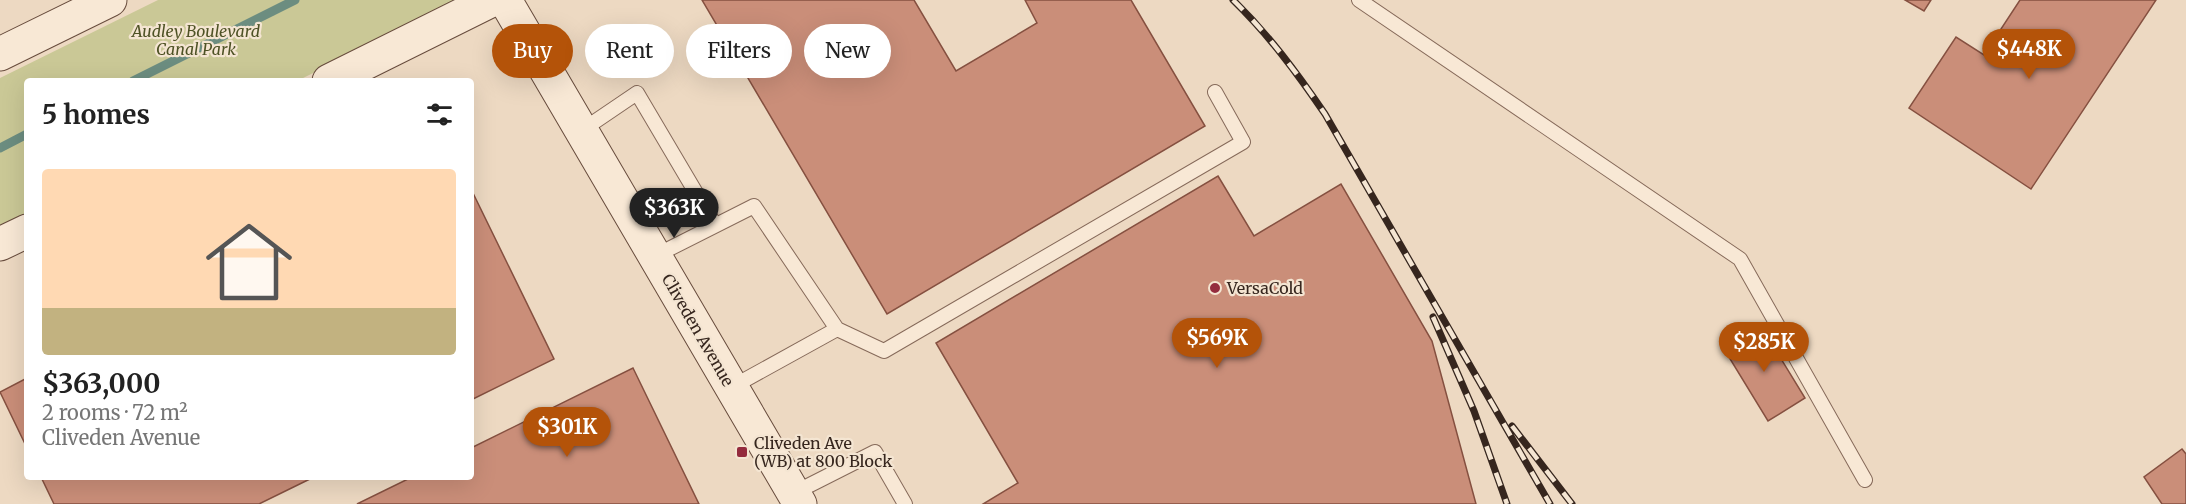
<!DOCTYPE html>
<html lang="en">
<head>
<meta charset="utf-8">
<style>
  :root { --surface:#fff; --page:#f2f2f2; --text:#222; --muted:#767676; --line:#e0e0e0; --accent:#b45309 }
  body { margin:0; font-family:Merriweather,serif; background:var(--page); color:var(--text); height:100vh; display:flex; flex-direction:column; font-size:22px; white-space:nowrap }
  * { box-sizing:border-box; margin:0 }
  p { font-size:20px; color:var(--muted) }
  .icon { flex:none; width:33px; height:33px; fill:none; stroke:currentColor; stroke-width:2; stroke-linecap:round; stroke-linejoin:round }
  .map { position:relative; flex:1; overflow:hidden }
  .sheet { position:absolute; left:24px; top:78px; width:450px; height:402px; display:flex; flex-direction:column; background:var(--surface); border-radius:6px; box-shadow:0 6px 24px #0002 }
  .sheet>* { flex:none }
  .guide { position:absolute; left:492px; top:24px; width:570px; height:54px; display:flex; gap:12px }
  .price { position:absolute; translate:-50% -51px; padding:0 14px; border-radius:21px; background:var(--accent); color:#fff; font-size:20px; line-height:39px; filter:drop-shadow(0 2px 3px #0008) }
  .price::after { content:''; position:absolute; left:50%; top:36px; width:18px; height:14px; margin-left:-9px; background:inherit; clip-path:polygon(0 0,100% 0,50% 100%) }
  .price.current { background:#222; color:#fff }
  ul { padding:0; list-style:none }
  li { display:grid; align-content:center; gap:12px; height:318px; padding:0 18px }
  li+li { border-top:2px solid var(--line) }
  li span { display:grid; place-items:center; height:186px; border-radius:6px; color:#555 }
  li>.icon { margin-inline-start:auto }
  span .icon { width:108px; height:108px; fill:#fffc; stroke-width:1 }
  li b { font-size:26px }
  h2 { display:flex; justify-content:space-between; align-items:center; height:72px; padding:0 18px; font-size:26px }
  .tag { padding:0 21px; border-radius:27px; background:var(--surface); box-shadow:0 6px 24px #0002; font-size:21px; line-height:54px }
  .tag.current { background:var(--accent); color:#fff }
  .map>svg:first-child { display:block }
  .green { fill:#cac896 }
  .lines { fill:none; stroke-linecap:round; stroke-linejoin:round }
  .stream { stroke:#6c8d80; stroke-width:9 }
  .building { fill:#ca8e79; stroke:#855040; stroke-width:1.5 }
  .lane-casing { stroke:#866a5a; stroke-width:16 }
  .secondary-casing { stroke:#684c3d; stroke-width:35 }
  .lane { stroke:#f8e8d5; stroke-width:14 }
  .secondary { stroke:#f8e8d5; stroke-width:33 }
  .rail-casing { stroke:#36261e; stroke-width:7 }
  .rail { stroke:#f4e5d2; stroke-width:4.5; stroke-dasharray:14; stroke-linecap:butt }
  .poi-dot { fill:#942b3d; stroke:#f4e5d2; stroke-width:2 }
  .labels { text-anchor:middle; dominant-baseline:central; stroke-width:4.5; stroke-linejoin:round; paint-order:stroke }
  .park-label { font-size:16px; font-style:italic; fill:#4e5225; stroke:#f4e5d2 }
  .poi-label { font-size:16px; fill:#36261e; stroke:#f4e5d2; text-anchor:start }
  .street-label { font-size:16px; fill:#36261e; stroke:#f4e5d2 }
</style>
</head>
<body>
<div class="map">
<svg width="2186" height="504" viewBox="0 0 2186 504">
  <rect width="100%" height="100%" fill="#edd9c2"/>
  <path class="green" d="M158,0H461L297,81H27V215L0,228V78Z"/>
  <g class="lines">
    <path class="stream" d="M133,81L295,0
      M0,148L27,134"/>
  </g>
  <path class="building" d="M702,0H914L956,71L1037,23L1025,0H1131L1205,126L887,314Z
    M1905,0H1931L1924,11Z
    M2020,0H2156L2031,189L1909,108L1956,37L1984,55Z
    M1218,176L1254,236L1341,184L1432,341L1476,504H983L1018,483L936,343Z
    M471,189L554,359L471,400Z
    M1761,326L1805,398L1768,421L1724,349Z
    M633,368L699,504H357L412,477H471V448Z
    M27,378V448L0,392Z
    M2182,449L2186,454V504H2162L2144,477Z
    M41,477H314L259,504H54Z"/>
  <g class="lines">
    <g class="lane-casing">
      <path id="lane" d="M1359,0L1740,259L1865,480
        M581,131L637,93L715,225
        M655,256L754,206L837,329L732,387
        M837,329L884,351L1243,142L1215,92
        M794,493L875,452L905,504"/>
    </g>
    <g class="secondary-casing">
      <path id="secondary" d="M505,0L800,504
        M0,54L110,0
        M329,81L492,0
        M0,244L27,231"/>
    </g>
    <use href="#lane" class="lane"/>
    <use href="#secondary" class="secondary"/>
    <g class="rail-casing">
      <path id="rail" d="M1233,0C1269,35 1297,73 1325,114L1550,504
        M1433,317L1474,411L1507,504
        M1512,426L1572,504"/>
    </g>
    <use href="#rail" class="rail"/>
  </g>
  <g class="poi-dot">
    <circle cx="1215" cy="288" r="6"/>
    <rect x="736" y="446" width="12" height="12" rx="3"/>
  </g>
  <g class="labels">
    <g class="park-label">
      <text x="196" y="31">Audley Boulevard<tspan x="196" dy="18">Canal Park</tspan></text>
    </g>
    <g class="poi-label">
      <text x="1227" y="288">VersaCold</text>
      <text x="754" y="443">Cliveden Ave<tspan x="754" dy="18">(WB) at 800 Block</tspan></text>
    </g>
    <g class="street-label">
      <text transform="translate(698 330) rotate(60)">Cliveden Avenue</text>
    </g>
  </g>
</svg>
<b class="price" style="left:2029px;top:80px">$448K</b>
<b class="price current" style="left:674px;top:239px">$363K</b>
<b class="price" style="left:1217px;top:369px">$569K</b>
<b class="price" style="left:1764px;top:373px">$285K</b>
<b class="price" style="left:567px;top:458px">$301K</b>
<div class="guide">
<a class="tag current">Buy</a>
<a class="tag">Rent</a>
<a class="tag">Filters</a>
<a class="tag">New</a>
</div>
<section class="sheet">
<h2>5 homes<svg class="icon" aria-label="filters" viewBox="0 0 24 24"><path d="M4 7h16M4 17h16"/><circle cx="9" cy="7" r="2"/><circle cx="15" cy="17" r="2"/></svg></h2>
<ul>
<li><span style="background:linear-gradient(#ffd9b3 75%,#c2b280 0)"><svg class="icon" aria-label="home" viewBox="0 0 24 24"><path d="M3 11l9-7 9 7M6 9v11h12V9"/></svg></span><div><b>$363,000</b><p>2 rooms · 72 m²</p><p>Cliveden Avenue</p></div></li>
</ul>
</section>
</div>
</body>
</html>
